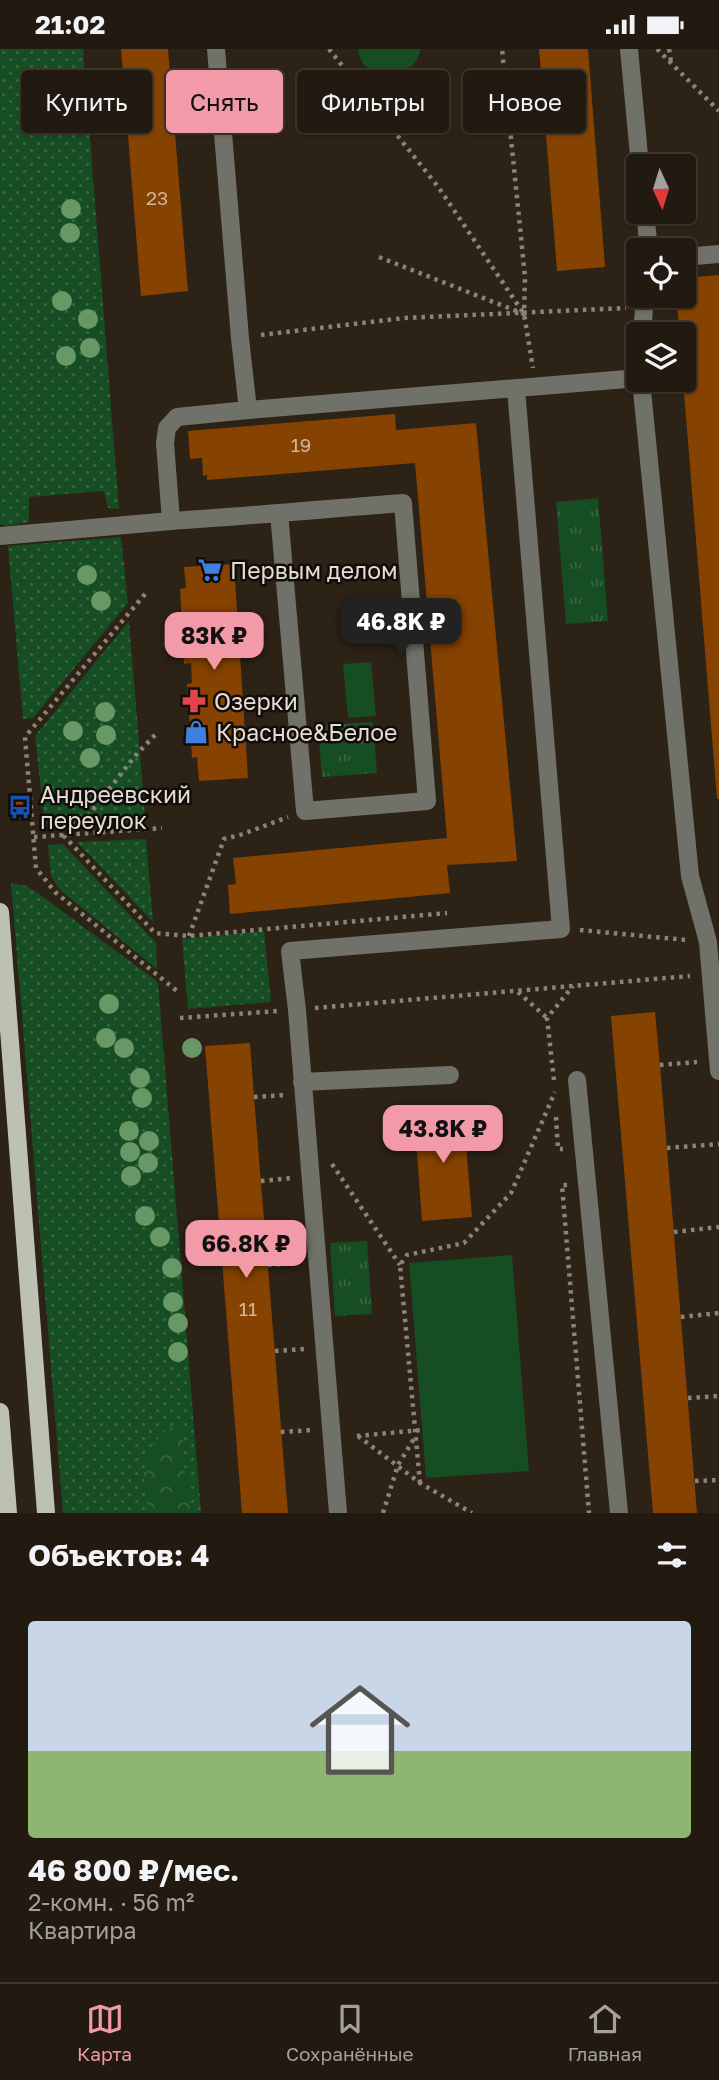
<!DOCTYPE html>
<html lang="ru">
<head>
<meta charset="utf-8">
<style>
  :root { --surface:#221a10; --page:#2e271e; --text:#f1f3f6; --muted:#a2a19f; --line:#3f3830; --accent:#f39aa8 }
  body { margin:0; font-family:"Golos Text",sans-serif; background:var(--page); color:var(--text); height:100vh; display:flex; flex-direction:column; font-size:26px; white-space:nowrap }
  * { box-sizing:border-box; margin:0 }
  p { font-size:23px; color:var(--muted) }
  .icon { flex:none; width:38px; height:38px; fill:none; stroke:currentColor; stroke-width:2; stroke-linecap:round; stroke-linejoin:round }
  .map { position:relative; height:1464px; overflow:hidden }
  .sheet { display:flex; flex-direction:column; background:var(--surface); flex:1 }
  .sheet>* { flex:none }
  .top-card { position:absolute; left:21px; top:21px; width:677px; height:63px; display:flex; gap:14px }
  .needle { width:46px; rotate:176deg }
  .buttons { position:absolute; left:626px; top:105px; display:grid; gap:14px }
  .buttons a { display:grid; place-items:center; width:70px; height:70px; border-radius:7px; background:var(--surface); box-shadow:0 2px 5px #0004,0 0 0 2px var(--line); font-size:35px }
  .price { position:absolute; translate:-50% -60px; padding:0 16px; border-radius:14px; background:var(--accent); color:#111; font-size:23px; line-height:46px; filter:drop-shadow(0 2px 4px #0008) }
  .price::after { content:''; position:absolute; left:50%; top:42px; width:21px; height:16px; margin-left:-10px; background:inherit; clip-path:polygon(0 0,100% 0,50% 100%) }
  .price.on { background:#222; color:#fff }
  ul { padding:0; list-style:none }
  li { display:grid; align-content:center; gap:14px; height:371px; padding:0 28px }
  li+li { border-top:2px solid var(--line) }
  li span { display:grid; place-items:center; height:217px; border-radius:7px; color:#555 }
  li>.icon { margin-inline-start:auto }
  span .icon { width:126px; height:126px; fill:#fffc; stroke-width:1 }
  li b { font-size:30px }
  h2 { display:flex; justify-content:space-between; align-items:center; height:84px; padding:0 28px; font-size:30px }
  .pill { padding:0 24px; border-radius:7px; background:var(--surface); box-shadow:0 2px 5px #0004,0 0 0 2px var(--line); font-size:24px; line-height:63px }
  .pill.on { background:var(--accent); color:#111 }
  .status { display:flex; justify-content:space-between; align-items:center; height:49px; padding:0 35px; background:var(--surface); direction:ltr }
  .status svg { height:19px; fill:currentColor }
  .dock { display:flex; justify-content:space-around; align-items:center; height:98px; border-top:2px solid var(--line); background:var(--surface); font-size:19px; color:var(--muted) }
  .dock a { display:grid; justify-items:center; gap:4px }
  .dock .on { color:var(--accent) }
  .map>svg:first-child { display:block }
  .grass { fill:url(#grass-dots) }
  .forest { fill:url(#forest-crowns) }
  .park { fill:url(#park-tufts) }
  .pitch { fill:#164d23 }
  .building { fill:#864200 }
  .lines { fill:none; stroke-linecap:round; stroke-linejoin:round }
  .path { stroke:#8c8278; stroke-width:4.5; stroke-dasharray:3.5 5; stroke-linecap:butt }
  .minor { stroke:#70726a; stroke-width:18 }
  .major { stroke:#bdc1b1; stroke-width:18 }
  .tree { fill:#679866 }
  .labels { text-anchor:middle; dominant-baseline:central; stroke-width:5; stroke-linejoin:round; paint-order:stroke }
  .number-label { font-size:19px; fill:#cdb6a0 }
  .poi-label { font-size:23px; fill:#e5ddd5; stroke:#110c07; text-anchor:start }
</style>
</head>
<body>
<div class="status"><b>21:02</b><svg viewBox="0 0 49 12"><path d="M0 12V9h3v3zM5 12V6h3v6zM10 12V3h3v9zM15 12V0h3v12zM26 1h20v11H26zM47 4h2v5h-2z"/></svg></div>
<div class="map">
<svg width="719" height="1464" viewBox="0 0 719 1464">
  <defs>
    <pattern id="grass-dots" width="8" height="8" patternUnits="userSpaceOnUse" patternTransform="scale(1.75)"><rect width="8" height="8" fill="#164d23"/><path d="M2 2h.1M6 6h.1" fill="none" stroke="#386642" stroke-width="1.8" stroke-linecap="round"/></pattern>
    <pattern id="forest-crowns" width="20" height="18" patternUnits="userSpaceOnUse" patternTransform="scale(1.75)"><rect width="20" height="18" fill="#164d23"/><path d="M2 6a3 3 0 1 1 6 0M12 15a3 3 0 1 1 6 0" fill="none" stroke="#386642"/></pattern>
    <pattern id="park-tufts" width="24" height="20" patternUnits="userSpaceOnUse" patternTransform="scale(1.75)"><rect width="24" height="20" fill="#164d23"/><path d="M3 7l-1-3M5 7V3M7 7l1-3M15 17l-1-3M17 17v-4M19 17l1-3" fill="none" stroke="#386642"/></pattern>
  </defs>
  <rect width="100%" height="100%" fill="#2d2216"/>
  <path class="grass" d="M0,0H83L119,460L108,459L104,442L29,448V473L6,477L0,475Z
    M121,488L128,554L33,669L23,670L8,497Z
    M129,572L145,766L141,767L142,772L45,778L35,687Z
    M146,790L153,873L77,793Z
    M63,795L156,894L157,920L60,841L51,827L48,796Z
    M11,834L27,837L39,845L158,933L201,1464H63Z
    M264,882L271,953L188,960L182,890Z"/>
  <path class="forest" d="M183,1372L186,1379L179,1404L190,1440V1464H150C142,1438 139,1407 160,1387C167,1380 174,1374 183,1372Z"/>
  <path class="park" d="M598,449L608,572L566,575L556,453Z
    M373,673L377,724L322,728L318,677Z
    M367,1192L372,1265L335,1267L330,1194Z"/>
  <path class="pitch" d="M358,0H420C417,21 405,21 386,21C381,21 374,22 369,19C361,16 360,8 358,0Z
    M371,613L376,667L348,669L343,615Z
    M512,1206L529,1422L426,1429L409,1214Z"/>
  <path class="building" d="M121,0H168L188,242L141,247Z
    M539,0H588L605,218L557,222Z
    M692,145L694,170L666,172V163H684V146Z
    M719,226V750H717L683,331L684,285H680L676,247H684V229Z
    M395,365L396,381L476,374L517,812L447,816L450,844L230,865L228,836L236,835L233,809L447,789L415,414L207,431V426L203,427L202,409L190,410L188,382Z
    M234,515L248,729L199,732L197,708L192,709L187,635L192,634L191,614L184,615L180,540L186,539L184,518Z
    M22,748L24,767H17L15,749Z
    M655,963L660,1016L697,1464H653L611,967Z
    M250,994L254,1048L288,1464H242L205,997Z
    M463,1059L472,1168L422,1172L414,1063Z"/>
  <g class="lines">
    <path class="path" d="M329,0L439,139L524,265L533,319
      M657,0L719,62
      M669,0L671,13
      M379,208L524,265L525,228L502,0
      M261,286L404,269L626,259
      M145,545L25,688L36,819L55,843L177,942
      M155,686L135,707L81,776L64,787L155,884L189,887L447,864
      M34,788L162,779
      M580,881L686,891
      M189,887L224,790L240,786L288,768
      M518,943L547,969
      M315,959L690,927
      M180,969L278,962
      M660,1016L697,1013
      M554,1031L547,969L573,937
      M254,1048L285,1046
      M556,1068L558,1100H563
      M667,1099L719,1095
      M332,1115L400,1216
      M261,1132L292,1129
      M567,1136H562L589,1464
      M674,1183L719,1178
      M268,1216L298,1214
      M681,1268L719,1264
      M275,1302L305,1300
      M688,1349L719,1347
      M281,1383L312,1381
      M357,1387L422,1381
      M358,1387L420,1434L472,1464
      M695,1432L719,1431
      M420,1434L400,1216L407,1206L464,1194L511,1144L555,1043
      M383,1464L398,1416L415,1388"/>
    <path class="minor" d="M216,0L240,289L248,361L639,329
      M629,0L640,117
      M645,163L649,201
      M684,208L719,205
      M642,285L645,247
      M641,331L690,827L708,893L719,1022
      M248,361L177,368L167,379L165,394L171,472C248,467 326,460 403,454L427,752L305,762L279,464
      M0,487L171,472
      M577,1031L619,1464
      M302,1033L450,1026
      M338,1464L297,961L290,902L561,880L516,340"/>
    <path class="major" d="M0,863L46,1464
      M0,1363L8,1464"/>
  </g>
  <g class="tree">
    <circle cx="71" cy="160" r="10"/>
    <circle cx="70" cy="184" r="10"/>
    <circle cx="62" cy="252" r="10"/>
    <circle cx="88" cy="270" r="10"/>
    <circle cx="90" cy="299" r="10"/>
    <circle cx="66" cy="307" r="10"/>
    <circle cx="87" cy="526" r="10"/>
    <circle cx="101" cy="552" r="10"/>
    <circle cx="105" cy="663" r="10"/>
    <circle cx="73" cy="682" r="10"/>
    <circle cx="106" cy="686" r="10"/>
    <circle cx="90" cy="709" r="10"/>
    <circle cx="109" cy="955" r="10"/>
    <circle cx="106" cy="989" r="10"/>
    <circle cx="124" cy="999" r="10"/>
    <circle cx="192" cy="999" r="10"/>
    <circle cx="140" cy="1029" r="10"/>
    <circle cx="142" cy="1049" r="10"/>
    <circle cx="129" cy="1082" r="10"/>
    <circle cx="149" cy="1092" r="10"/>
    <circle cx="130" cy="1103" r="10"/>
    <circle cx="148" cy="1114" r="10"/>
    <circle cx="131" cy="1127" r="10"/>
    <circle cx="145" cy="1167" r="10"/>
    <circle cx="160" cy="1188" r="10"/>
    <circle cx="172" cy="1219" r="10"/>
    <circle cx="173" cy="1253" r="10"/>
    <circle cx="178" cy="1274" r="10"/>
    <circle cx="178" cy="1303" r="10"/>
  </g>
  <defs>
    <g id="supermarket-bare" transform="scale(1.89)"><path d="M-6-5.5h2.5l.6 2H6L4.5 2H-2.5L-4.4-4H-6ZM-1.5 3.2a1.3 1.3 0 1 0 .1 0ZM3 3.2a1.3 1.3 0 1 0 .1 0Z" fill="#3f7fe0" stroke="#110c07" stroke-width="2.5" paint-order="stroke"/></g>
    <g id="pharmacy-bare" transform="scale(1.89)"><path d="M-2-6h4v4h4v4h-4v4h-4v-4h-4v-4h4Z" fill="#e0444e" stroke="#110c07" stroke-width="2.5" paint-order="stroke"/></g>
    <g id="shop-bare" transform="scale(1.89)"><path d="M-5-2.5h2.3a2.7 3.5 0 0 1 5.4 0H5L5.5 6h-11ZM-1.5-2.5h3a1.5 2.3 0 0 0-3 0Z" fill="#3f7fe0" stroke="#110c07" stroke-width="2.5" paint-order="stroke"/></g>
    <g id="bus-bare" transform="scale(1.89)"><path d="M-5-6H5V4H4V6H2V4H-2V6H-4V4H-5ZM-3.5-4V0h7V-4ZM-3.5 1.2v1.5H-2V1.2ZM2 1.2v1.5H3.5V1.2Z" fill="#1a4fb4" stroke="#110c07" stroke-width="2.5" paint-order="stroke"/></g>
  </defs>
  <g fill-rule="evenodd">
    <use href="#supermarket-bare" x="210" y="521"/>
    <use href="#pharmacy-bare" x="194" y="652"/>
    <use href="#shop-bare" x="196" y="683"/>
    <use href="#bus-bare" x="20" y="758"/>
  </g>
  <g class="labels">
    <g class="number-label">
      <text x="157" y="148">23</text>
      <text x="301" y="395">19</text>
      <text x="248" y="1259">11</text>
    </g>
    <g class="poi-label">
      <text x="230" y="521">Первым делом</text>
      <text x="214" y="652">Озерки</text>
      <text x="216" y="683">Красное&amp;Белое</text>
      <text x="40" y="745">Андреевский<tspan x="40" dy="26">переулок</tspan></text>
    </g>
  </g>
</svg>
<div class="buttons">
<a><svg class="needle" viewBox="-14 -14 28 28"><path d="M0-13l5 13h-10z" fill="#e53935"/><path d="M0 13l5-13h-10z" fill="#a2a19f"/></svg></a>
<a><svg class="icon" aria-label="locate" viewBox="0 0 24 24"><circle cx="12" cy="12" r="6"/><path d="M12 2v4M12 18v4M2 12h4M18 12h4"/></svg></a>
<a><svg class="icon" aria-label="layers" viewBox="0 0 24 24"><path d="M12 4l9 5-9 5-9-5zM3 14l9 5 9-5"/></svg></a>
</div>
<b class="price on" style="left:401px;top:609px">46.8K ₽</b>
<b class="price" style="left:214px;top:623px">83K ₽</b>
<b class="price" style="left:443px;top:1116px">43.8K ₽</b>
<b class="price" style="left:246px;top:1231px">66.8K ₽</b>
<div class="top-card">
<a class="pill">Купить</a>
<a class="pill on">Снять</a>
<a class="pill">Фильтры</a>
<a class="pill">Новое</a>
</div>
</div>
<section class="sheet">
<h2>Объектов: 4<svg class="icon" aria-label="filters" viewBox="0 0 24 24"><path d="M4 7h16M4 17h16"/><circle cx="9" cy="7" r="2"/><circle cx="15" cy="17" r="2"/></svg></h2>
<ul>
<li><span style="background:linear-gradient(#c9d6e8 60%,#8fb573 0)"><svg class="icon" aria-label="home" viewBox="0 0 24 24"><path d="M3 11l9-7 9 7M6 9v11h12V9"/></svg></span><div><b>46 800 ₽/мес.</b><p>2-комн. · 56 m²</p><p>Квартира</p></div></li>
</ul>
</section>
<nav class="dock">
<a class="on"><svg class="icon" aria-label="map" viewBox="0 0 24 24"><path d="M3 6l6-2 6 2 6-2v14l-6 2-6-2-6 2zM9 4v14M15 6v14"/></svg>Карта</a>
<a><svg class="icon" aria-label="saved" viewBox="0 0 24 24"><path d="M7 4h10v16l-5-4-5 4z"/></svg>Сохранённые</a>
<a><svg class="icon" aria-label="home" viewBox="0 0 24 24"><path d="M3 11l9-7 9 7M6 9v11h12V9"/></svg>Главная</a>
</nav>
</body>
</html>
